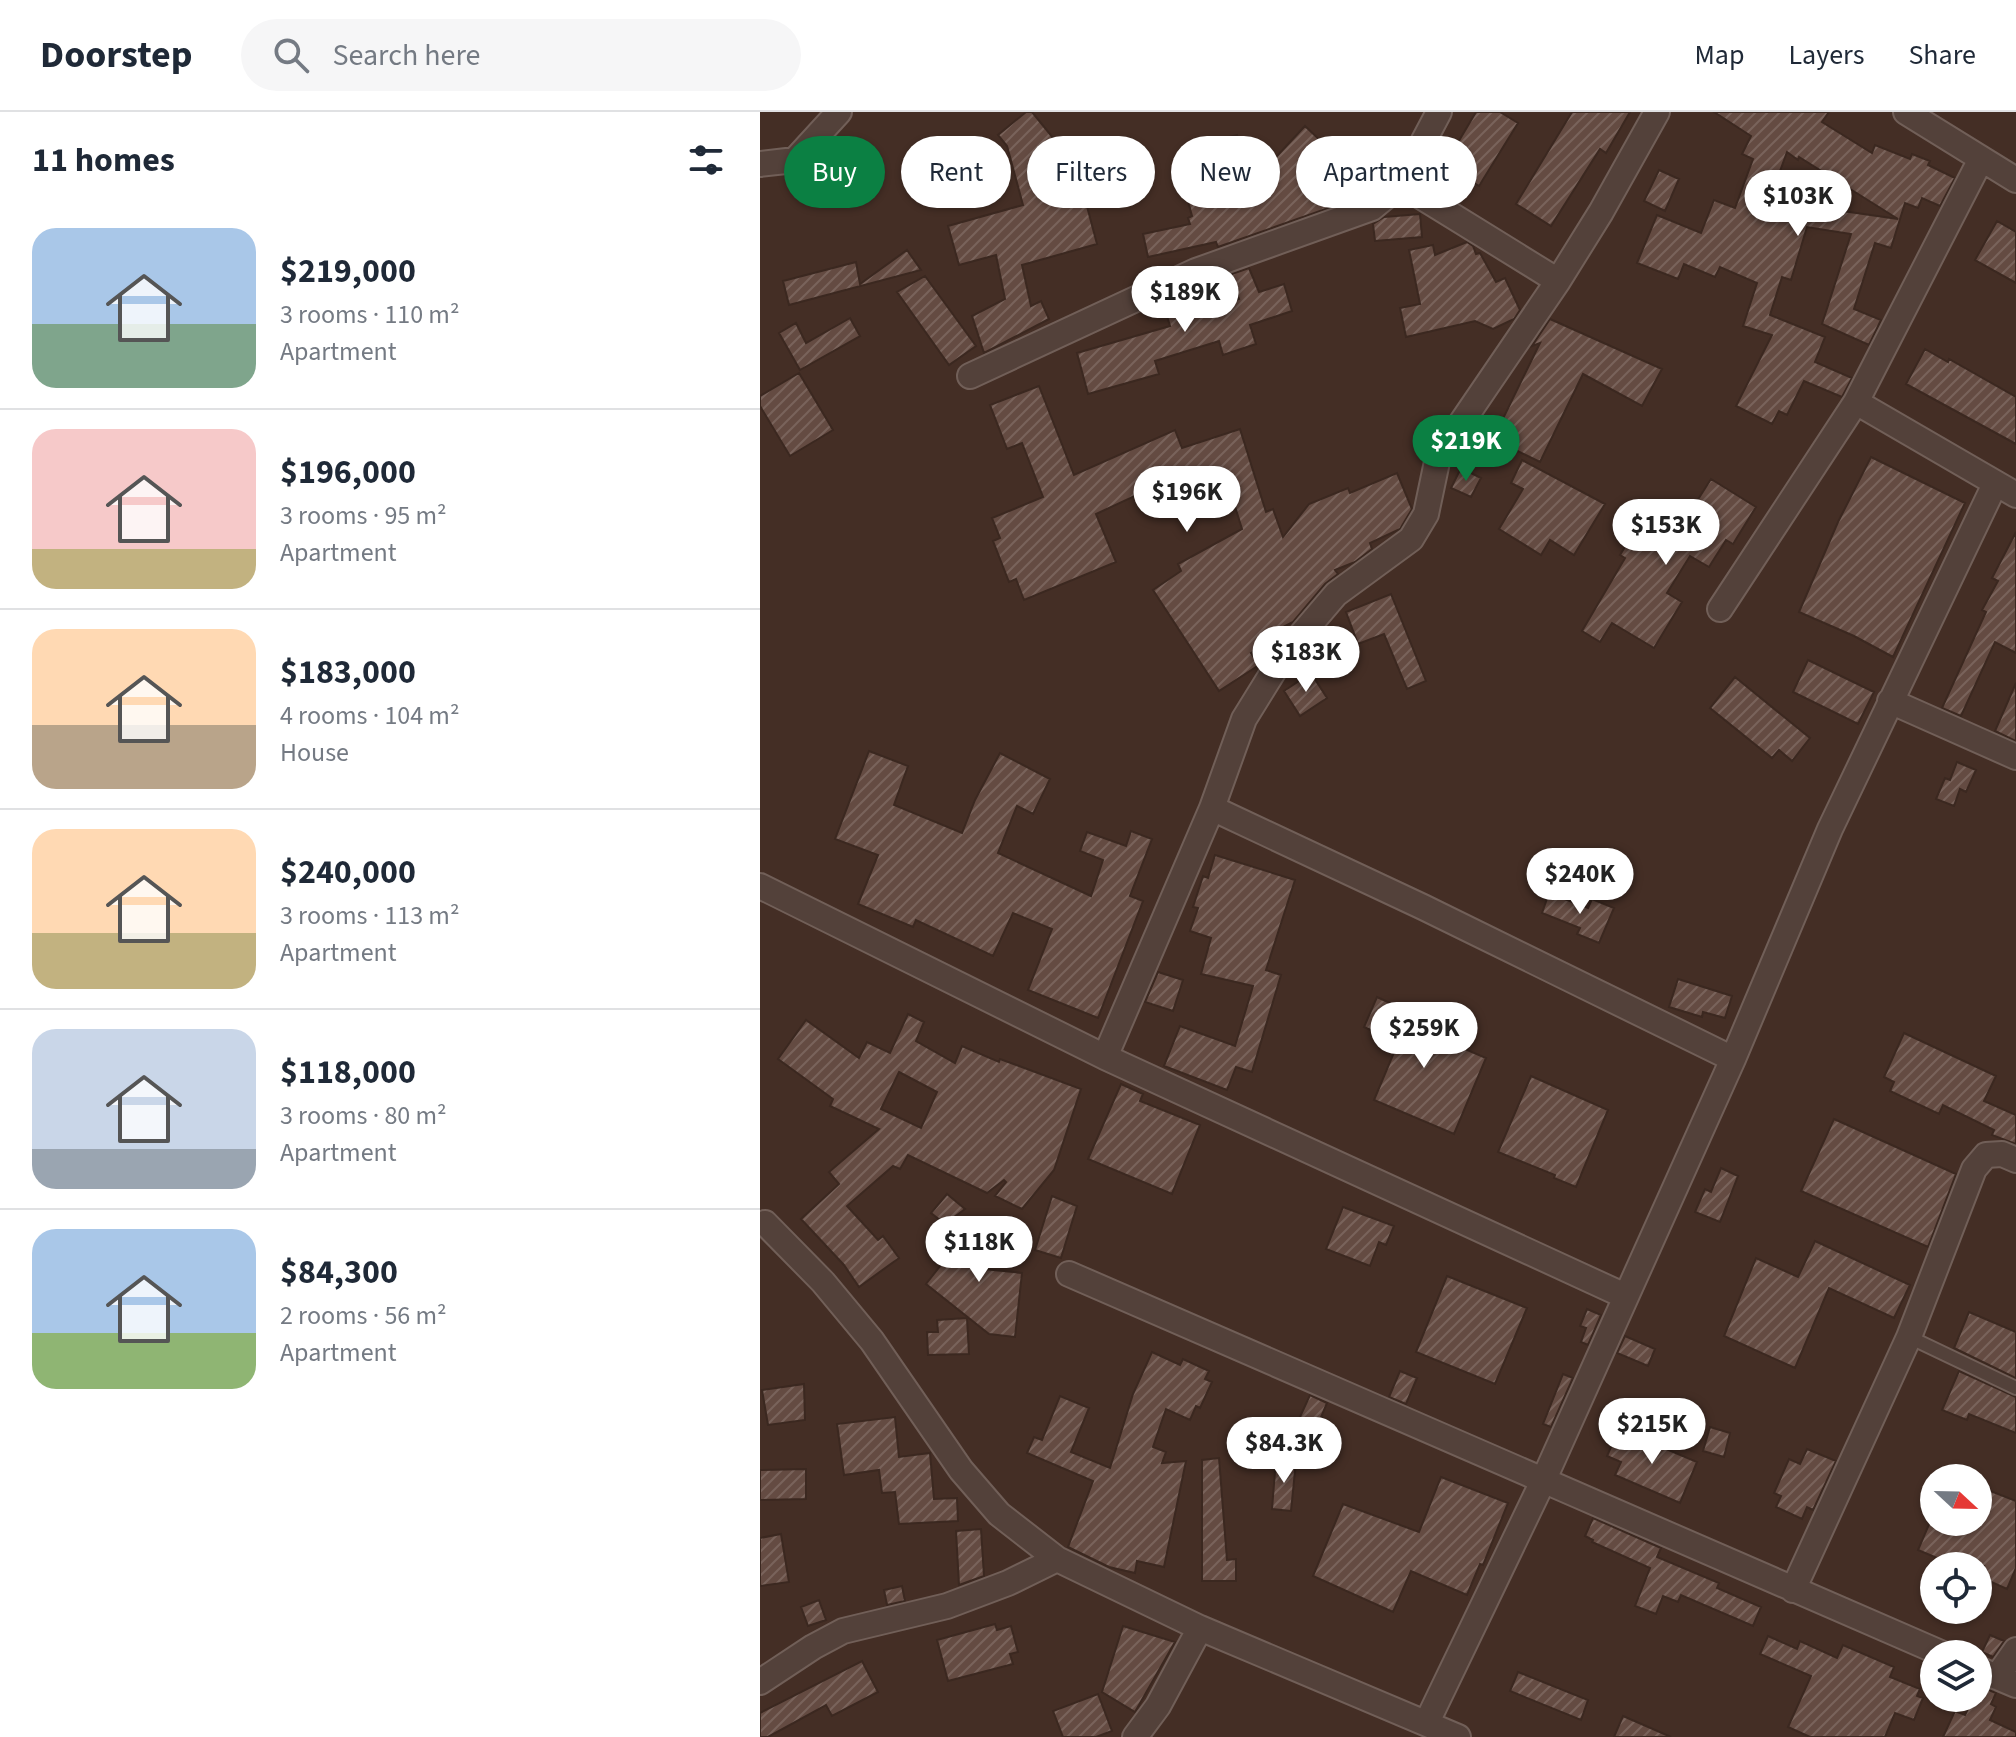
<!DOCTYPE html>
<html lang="en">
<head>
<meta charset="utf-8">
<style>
  :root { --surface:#fff; --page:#f6f6f7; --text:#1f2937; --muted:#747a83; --line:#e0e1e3; --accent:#0b8043 }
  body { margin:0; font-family:"Source Sans 3",sans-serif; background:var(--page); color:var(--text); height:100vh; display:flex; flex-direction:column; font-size:30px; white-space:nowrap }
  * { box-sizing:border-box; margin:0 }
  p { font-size:26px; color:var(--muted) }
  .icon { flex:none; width:44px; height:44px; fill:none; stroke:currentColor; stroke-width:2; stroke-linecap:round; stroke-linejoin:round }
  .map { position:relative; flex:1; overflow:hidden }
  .panel { display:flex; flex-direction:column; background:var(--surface); width:760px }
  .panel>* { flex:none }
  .top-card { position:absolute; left:24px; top:24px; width:760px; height:72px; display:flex; gap:16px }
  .needle { width:52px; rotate:112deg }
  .fabs { position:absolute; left:1160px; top:1352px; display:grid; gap:16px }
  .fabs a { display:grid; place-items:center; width:72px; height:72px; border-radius:50%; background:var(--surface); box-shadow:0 2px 6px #0004; font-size:40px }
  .price { position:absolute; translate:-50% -68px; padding:0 18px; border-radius:28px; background:#fff; color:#222; font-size:26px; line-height:52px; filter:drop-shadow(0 2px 4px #0008) }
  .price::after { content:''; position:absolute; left:50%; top:48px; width:24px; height:18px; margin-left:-12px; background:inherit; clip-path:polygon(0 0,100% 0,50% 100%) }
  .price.selected { background:var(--accent); color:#fff }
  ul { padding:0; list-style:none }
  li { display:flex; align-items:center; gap:24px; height:200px; padding:0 32px }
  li+li { border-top:2px solid var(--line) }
  li span { display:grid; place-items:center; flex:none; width:224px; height:160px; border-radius:24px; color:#555 }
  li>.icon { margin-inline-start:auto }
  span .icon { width:96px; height:96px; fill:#fffc; stroke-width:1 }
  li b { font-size:34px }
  h2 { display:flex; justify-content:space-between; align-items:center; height:96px; padding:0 32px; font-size:34px }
  .pill { padding:0 28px; border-radius:36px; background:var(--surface); box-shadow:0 2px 6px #0004; font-size:28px; line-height:72px }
  .pill.selected { background:var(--accent); color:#fff }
  header { display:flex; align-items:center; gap:48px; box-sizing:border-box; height:112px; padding:0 40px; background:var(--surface); border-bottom:2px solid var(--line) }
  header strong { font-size:38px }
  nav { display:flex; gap:44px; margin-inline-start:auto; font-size:28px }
  .search { width:560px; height:72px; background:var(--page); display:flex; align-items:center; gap:20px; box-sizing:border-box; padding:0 28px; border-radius:44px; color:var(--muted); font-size:30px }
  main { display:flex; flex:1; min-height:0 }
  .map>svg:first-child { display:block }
  .building { fill:url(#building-hatch); stroke:#3b2820; stroke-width:2; fill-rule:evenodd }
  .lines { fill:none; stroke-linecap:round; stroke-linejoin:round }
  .lane-casing { stroke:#715f58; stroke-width:16 }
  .street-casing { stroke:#715f58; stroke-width:28 }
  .lane { stroke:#53413a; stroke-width:12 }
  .street { stroke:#53413a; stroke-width:24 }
</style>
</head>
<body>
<header>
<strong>Doorstep</strong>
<div class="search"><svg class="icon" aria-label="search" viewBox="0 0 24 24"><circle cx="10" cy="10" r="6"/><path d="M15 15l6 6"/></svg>Search here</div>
<nav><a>Map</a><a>Layers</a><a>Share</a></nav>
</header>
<main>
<section class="panel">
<h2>11 homes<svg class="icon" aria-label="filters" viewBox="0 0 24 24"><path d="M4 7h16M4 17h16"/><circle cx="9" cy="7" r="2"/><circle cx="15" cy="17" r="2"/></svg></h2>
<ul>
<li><span style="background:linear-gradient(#a9c7e8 60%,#7fa58c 0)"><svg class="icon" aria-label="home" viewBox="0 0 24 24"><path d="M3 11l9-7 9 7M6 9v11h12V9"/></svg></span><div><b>$219,000</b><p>3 rooms · 110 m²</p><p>Apartment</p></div></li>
<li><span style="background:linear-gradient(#f6c9c9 75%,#c2b280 0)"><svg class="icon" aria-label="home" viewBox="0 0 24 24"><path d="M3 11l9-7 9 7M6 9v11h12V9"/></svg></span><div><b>$196,000</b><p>3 rooms · 95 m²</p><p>Apartment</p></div></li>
<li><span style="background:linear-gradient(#ffd9b3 60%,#b9a48a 0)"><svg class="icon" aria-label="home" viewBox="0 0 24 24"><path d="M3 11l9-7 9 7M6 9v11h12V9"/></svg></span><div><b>$183,000</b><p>4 rooms · 104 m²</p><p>House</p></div></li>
<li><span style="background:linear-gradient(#ffd9b3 65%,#c2b280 0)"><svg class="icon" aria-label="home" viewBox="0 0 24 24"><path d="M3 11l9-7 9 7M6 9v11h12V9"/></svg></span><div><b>$240,000</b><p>3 rooms · 113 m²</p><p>Apartment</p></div></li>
<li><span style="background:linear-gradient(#c9d6e8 75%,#9aa5b1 0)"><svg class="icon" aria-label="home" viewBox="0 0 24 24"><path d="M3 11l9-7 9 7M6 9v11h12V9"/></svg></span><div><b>$118,000</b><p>3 rooms · 80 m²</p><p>Apartment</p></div></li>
<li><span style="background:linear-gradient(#a9c7e8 65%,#8fb573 0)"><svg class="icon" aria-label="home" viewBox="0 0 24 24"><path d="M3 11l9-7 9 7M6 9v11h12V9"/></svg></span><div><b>$84,300</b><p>2 rooms · 56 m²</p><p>Apartment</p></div></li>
</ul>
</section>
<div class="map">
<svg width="1256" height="1625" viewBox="0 0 1256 1625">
  <defs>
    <pattern id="building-hatch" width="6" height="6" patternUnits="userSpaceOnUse" patternTransform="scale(2)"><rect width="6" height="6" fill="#644b42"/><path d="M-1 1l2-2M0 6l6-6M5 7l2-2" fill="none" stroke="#79635b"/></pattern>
  </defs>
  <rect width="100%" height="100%" fill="#442e25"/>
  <path class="building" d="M266,0H272L298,32L313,86L324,83L337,132L262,153L271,194L281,189L289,207L224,241L212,204L245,187L236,143L199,153L188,114L263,93L247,34L238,23Z
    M716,0H740L758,11L719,74L704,66L691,84L674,71Z
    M812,0H870L846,41L840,37L791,114L756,92Z
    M954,0H1069L1062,10L1112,41L1115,33L1150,47L1152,42L1170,49L1168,53L1195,66L1180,94L1162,86L1158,96L1145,91L1131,136L1115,131L1094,197L1121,208L1109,233L1062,212L1091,122L1047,115L1031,168L1022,165L1010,203L1065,225L1055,250L1092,266L1082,285L1044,269L1027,303L1019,299L1012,312L976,294L1012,223L983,214L997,171L960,155L955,165L924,152L918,167L877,151L897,103L941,121L954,88L975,96L993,47L982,42L991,24ZM1027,40L1038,48L1039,45L1138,107L1041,93L1011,84Z
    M545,14L602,68L580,92L458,135L456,130L388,145L383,122L430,112L428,106L432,104L417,49L457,37L455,29L477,23L490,73Z
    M899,58L919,67L905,99L884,89Z
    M660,102L662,125L615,129L613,112L624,105Z
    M1237,109L1256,120V171L1215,148Z
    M707,130L713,134L716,142L720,141L736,170L745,166L760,198L754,207L733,217L715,209L646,225L640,196L660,192L649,138L673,133L675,143Z
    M147,138L161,158L29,193L23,169L96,150L100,172Z
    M489,156L499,180L524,172L532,199L490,213L496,232L463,243L459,229L395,249L399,262L328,282L317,241L410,214L403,191L425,181L432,202L479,187L469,163Z
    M165,164L216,234L189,253L137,180Z
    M90,206L100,224L40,258L19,221L36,211L46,231Z
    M790,207L902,257L882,294L823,262L780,350L733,327L780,231L772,234Z
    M1165,237L1188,250L1189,247L1256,285V332L1146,272Z
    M39,261L73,318L30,344L0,294V284Z
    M279,274L314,363L415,318L422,336L480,317L506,400L513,397L523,425L549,392L588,376L590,381L637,361L652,397L640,417L610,431L612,437L595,450L575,458L578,462L565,472L533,510L525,514L527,516L491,541L499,553L459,579L393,478L421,459L418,452L482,417L468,372L406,398L396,374L336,402L356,450L264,488L256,467L249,470L233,429L240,426L232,406L283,385L262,331L247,337L230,293Z
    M1111,345L1205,391L1133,545L1094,524L1039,500L1078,410Z
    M762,348L845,392L814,443L790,428L781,443L739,417L763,377L751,371Z
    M701,356L721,366L711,385L691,376Z
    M951,367L996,395L973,432L966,428L949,455L930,444L907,481L922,490L894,536L852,511L840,530L822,519L865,446L860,443L876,417L907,436Z
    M1256,420V541L1235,530L1201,604L1182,596L1226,500L1222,498L1238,469L1232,466Z
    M631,482L666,569L647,577L624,522L598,532L586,500Z
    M1048,548L1114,580L1098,612L1033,580Z
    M551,561L567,586L540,604L524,579Z
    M975,565L1050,626L1032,649L1019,638L1012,646L950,596Z
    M1256,571V629L1235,619Z
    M109,639L148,654L134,693L202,721L215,688L240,641L290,667L273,702L257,694L238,741L331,784L343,748L320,739L327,720L366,734L371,719L392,727L370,784L383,789L338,906L268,878L292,817L253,801L233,844L156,808L153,815L98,792L118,743L75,727Z
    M1197,650L1216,658L1206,680L1200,677L1194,694L1176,687L1185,666L1190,668Z
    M455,743L535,768L506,858L521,863L492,960L476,955L467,978L404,954L420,914L475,934L493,874L441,862L451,826L430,819L438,796L433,795L443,764L448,766Z
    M789,781L828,796L832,787L854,796L839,831L817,822L820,816L782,801Z
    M398,860L423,868L413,899L385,890Z
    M918,867L972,884L965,906L943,900L942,905L909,895Z
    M617,885L656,903L651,914L726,946L694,1022L614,988L638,931L604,915Z
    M148,902L164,910L156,929L195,951L202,934L239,950L240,947L321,977L294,1058L262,1097L235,1084L246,1070L244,1068L227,1081L148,1043L140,1057L133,1054L87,1094L118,1128L123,1124L139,1146L99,1175L84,1153L41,1107L79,1072L69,1060L119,1017L70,994L73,987L18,947L46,908L99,946L107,930L130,941ZM139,960L177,980L161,1016L121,997Z
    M1144,921L1236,964L1224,989L1256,1003V1032L1232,1023L1234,1018L1183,993L1179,1002L1130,979L1134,970L1124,965Z
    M771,964L848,998L816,1075L794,1066L795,1063L738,1040Z
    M361,972L383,982L380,989L440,1013L412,1082L328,1047Z
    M1074,1007L1196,1062L1168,1135L1041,1079Z
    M961,1056L978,1064L960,1110L935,1100L945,1077L951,1080Z
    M187,1082L205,1097L185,1112L171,1101Z
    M292,1084L317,1094L301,1146L275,1138Z
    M583,1095L634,1114L626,1133L619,1130L610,1154L566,1137Z
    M217,1107L240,1125L214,1156L262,1161L255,1225L229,1222L166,1172Z
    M1055,1129L1150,1173L1134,1206L1069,1176L1035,1256L964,1224L996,1146L1038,1165Z
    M687,1164L767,1196L735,1272L656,1240Z
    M827,1197L841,1203L828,1233L821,1230L826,1216L820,1214Z
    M1209,1200L1256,1220V1266L1194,1236Z
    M207,1206L209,1242L168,1243L167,1220H178L177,1208Z
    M865,1224L895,1237L888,1254L857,1241Z
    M392,1240L420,1253L423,1247L449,1259L445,1267L452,1270L440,1296L436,1294L430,1308L406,1297L393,1335L406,1340L402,1351L426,1349L404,1455L377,1449L375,1461L349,1455L308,1435L333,1369L267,1341L274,1325L282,1328L300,1284L329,1296L311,1340L350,1356L373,1282Z
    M640,1259L657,1266L646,1292L629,1285Z
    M1199,1259L1256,1285V1321L1209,1302L1207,1308L1182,1298Z
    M803,1262L813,1266L791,1315L783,1312Z
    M44,1272L45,1308L8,1313L2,1278Z
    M550,1283L567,1291L557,1315L539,1307Z
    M135,1305L139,1345L170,1341L174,1387L197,1386L198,1409L139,1412L135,1380L122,1381L119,1358L84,1363L77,1312Z
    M950,1315L970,1321L964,1345L943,1339Z
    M859,1317L937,1350L920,1391L855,1363L861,1350L847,1344Z
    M1047,1337L1076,1349L1053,1398L1047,1395L1042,1407L1016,1395L1021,1384L1014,1381L1029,1347L1040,1352Z
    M459,1346L467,1448L476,1447V1469H442V1348Z
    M516,1347L536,1349L531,1399L512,1397Z
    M46,1357V1387L0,1388V1358Z
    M681,1365L748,1391L723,1453L720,1452L707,1483L651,1459L633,1500L553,1464L583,1392L659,1420Z
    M1218,1374L1256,1389V1456L1247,1477L1220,1465L1224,1454H1196L1158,1438L1170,1410H1218Z
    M833,1406L901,1436L897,1445L959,1471L957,1476L1001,1495L993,1514L921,1483L918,1490L903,1484L896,1502L875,1494L890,1456L832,1430L833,1428L825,1424Z
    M221,1417L224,1464L199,1473L196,1419Z
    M21,1422L29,1470L0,1474V1426Z
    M142,1474L145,1489L127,1493L124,1478Z
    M59,1488L66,1508L48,1514L41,1495Z
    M235,1512L237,1518L251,1514L258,1540L250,1542L253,1552L188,1569L177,1528Z
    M363,1514L415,1530L375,1600L342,1580Z
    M1230,1523L1244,1529L1233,1545L1222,1540Z
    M1008,1524L1037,1537L1040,1529L1077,1546L1083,1533L1134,1555L1130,1565L1160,1577L1157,1584L1163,1586L1154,1608L1135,1601L1125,1625H1050L1028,1615L1051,1564L1000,1542Z
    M102,1549L118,1580L72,1604L66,1593L8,1625H0V1601Z
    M758,1560L828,1588L821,1608L750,1579Z
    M1219,1574L1236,1581L1231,1592L1236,1595L1230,1608L1256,1620V1625H1183L1195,1599L1205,1603L1213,1586H1218Z
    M338,1582L352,1619L336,1625H303L293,1599Z
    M863,1604L911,1625H854Z"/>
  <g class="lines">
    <g class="lane-casing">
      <path id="lane" d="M1149,1225L1256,1276"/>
    </g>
    <g class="street-casing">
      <path id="street" d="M1146,0L1256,68
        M1221,47L1096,290L1256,383
        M0,52L35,48L79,0
        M641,72L679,0
        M210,264L436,159L612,96L641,72L798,169
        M960,497L1096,290
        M1130,589L1256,645
        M452,696L663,795L973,947
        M0,774L345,945L865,1184
        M345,945L452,696L484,607L523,544L576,482L651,427L666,402L678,345L798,169L841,100L897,0
        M5,1111L63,1170L112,1229L201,1358L239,1402L297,1447L440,1516L698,1625
        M309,1162L1183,1542
        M1033,1478L1149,1225L1214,1057L1226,1043L1242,1042L1256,1048
        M1218,1557L1256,1573
        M1237,1565L1256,1538
        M0,1570L53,1535L83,1519L187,1494L248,1471L297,1447
        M667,1610L784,1367L973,947L1070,717L1235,372
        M375,1625L398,1594L440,1516"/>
    </g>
    <use href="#lane" class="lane"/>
    <use href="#street" class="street"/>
  </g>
</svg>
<div class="fabs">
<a><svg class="needle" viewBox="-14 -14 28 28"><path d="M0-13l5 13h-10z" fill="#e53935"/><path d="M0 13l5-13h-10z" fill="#747a83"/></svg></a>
<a><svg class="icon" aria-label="locate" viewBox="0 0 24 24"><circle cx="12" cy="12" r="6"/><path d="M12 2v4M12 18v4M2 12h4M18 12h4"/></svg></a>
<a><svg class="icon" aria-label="layers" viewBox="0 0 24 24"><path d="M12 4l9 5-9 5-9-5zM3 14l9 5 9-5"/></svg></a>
</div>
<b class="price" style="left:1038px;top:126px">$103K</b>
<b class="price" style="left:425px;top:222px">$189K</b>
<b class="price selected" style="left:706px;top:371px">$219K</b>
<b class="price" style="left:427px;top:422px">$196K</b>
<b class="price" style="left:906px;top:455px">$153K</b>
<b class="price" style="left:546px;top:582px">$183K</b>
<b class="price" style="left:820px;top:804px">$240K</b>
<b class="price" style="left:664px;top:958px">$259K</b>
<b class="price" style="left:219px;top:1172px">$118K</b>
<b class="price" style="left:892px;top:1354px">$215K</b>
<b class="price" style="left:524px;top:1373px">$84.3K</b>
<div class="top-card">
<a class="pill selected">Buy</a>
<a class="pill">Rent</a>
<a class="pill">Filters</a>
<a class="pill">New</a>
<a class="pill">Apartment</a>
</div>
</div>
</main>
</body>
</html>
